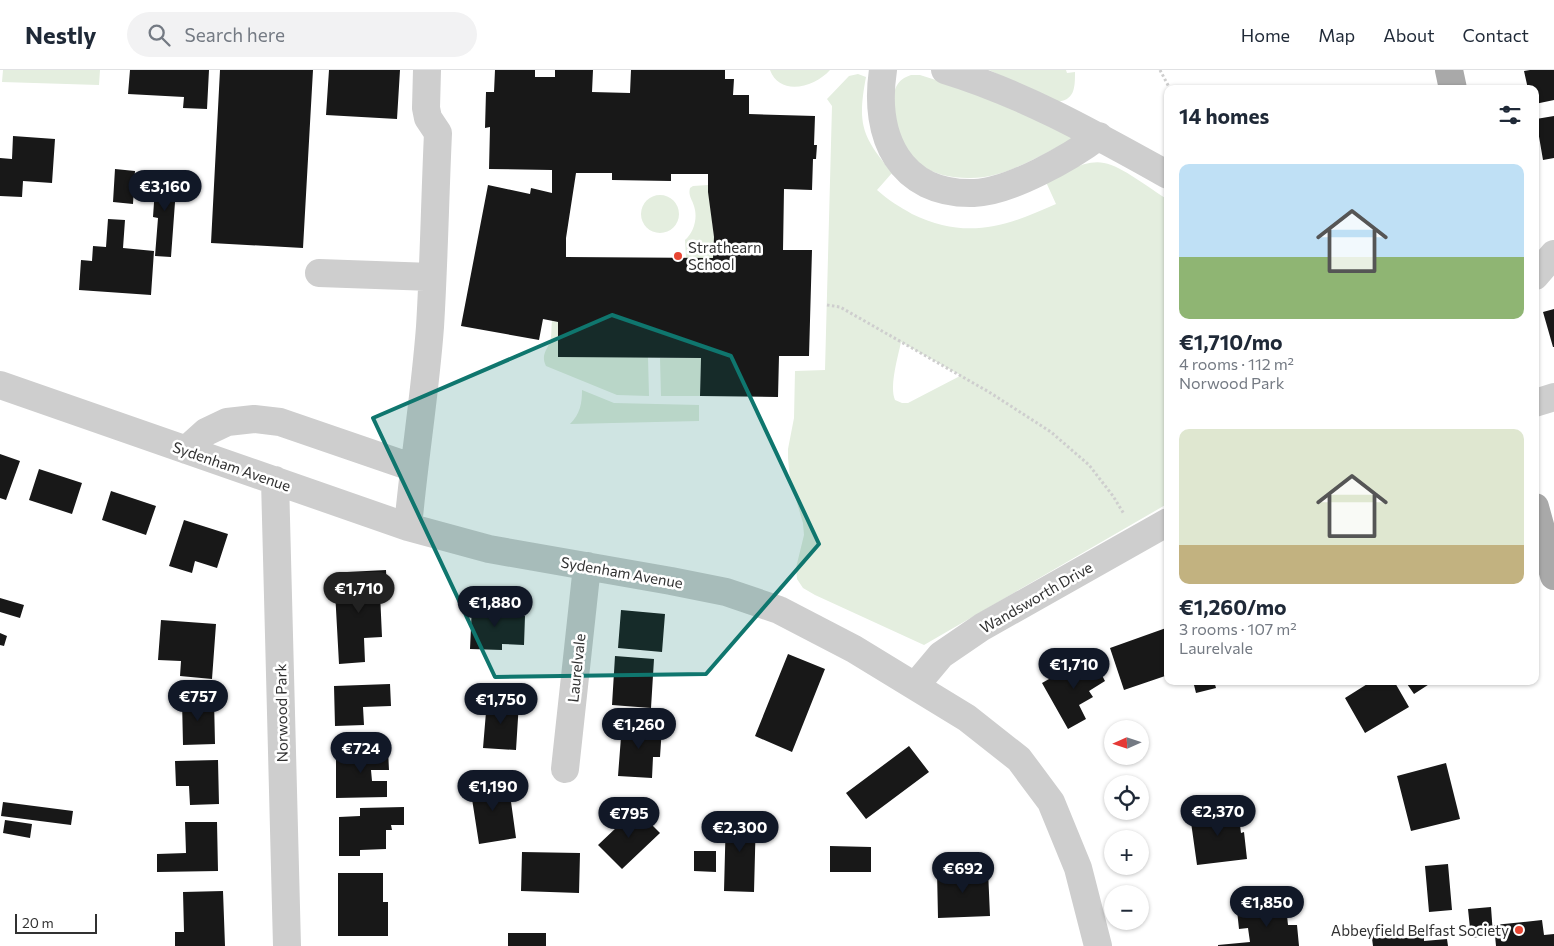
<!DOCTYPE html>
<html lang="en">
<head>
<meta charset="utf-8">
<style>
  :root { --surface:#fff; --page:#f2f2f3; --text:#1f2937; --muted:#747a83; --line:#e0e1e3; --accent:#111827 }
  body { margin:0; font-family:Commissioner,sans-serif; background:var(--page); color:var(--text); height:100vh; display:flex; flex-direction:column; font-size:19px; white-space:nowrap }
  * { box-sizing:border-box; margin:0 }
  p { font-size:16px; color:var(--muted) }
  .icon { flex:none; width:28px; height:28px; fill:none; stroke:currentColor; stroke-width:2; stroke-linecap:round; stroke-linejoin:round }
  .map { position:relative; flex:1; overflow:hidden }
  .drawer { position:absolute; left:1164px; top:15px; width:375px; height:600px; display:flex; flex-direction:column; background:var(--surface); border-radius:10px; box-shadow:0 1px 4px #0004 }
  .drawer>* { flex:none }
  .needle { width:32px; rotate:267deg }
  .controls { position:absolute; left:1104px; top:650px; display:grid; gap:10px }
  .controls a { display:grid; place-items:center; width:45px; height:45px; border-radius:50%; background:var(--surface); box-shadow:0 1px 4px #0004; font-size:25px }
  .scale { position:absolute; left:15px; bottom:12px; width:82px; box-sizing:border-box; padding-left:5px; border:2px solid #313131; border-top:0; font-size:14px; line-height:18px; white-space:nowrap; color:#313131; -webkit-text-stroke:4px #fff; paint-order:stroke }
  .price { position:absolute; translate:-50% -42px; padding:0 11px; border-radius:18px; background:var(--accent); color:#fff; font-size:16px; line-height:32px; filter:drop-shadow(0 1px 2px #0008) }
  .price::after { content:''; position:absolute; left:50%; top:30px; width:15px; height:11px; margin-left:-8px; background:inherit; clip-path:polygon(0 0,100% 0,50% 100%) }
  .price.selected { background:#222; color:#fff }
  ul { padding:0; list-style:none }
  li { display:grid; align-content:center; gap:10px; height:265px; padding:0 15px }
  li span { display:grid; place-items:center; height:155px; border-radius:10px; color:#555 }
  li>.icon { margin-inline-start:auto }
  span .icon { width:90px; height:90px; fill:#fffc; stroke-width:1 }
  li b { font-size:21px }
  h2 { display:flex; justify-content:space-between; align-items:center; height:60px; padding:0 15px; font-size:21px }
  header { display:flex; align-items:center; gap:30px; box-sizing:border-box; height:70px; padding:0 25px; background:var(--surface); border-bottom:1px solid var(--line) }
  header strong { font-size:24px }
  nav { display:flex; gap:28px; margin-inline-start:auto; font-size:18px }
  .search { width:350px; height:45px; background:var(--page); display:flex; align-items:center; gap:12px; box-sizing:border-box; padding:0 18px; border-radius:28px; color:var(--muted); font-size:19px }
  .map>svg:first-child { display:block }
  .green { fill:#e4eedf; fill-rule:evenodd }
  .building { fill:#181818; fill-rule:evenodd }
  .lines { fill:none; stroke-linecap:round; stroke-linejoin:round }
  .path { stroke:#cecece; stroke-width:3; stroke-dasharray:2.5 2.5; stroke-linecap:butt }
  .minor { stroke:#cecece; stroke-width:28 }
  .major { stroke:#a9a9a9; stroke-width:28 }
  .marked { fill:#0f766e; fill-opacity:0.2; stroke:#0f766e; stroke-width:4; stroke-linejoin:round }
  .poi-dot { fill:#e84633; stroke:#fff; stroke-width:2 }
  .labels { text-anchor:middle; dominant-baseline:central; stroke-width:5; stroke-linejoin:round; paint-order:stroke }
  .poi-label { font-size:15px; fill:#313131; stroke:#fff; text-anchor:start }
  .street-label { font-size:15px; fill:#313131; stroke:#fff }
</style>
</head>
<body>
<header>
<strong>Nestly</strong>
<div class="search"><svg class="icon" aria-label="search" viewBox="0 0 24 24"><circle cx="10" cy="10" r="6"/><path d="M15 15l6 6"/></svg>Search here</div>
<nav><a>Home</a><a>Map</a><a>About</a><a>Contact</a></nav>
</header>
<div class="map">
<svg width="1554" height="876" viewBox="0 0 1554 876">
  <rect width="100%" height="100%" fill="#fff"/>
  <path class="green" d="M3,0H100L99,15L2,12Z
    M770,0H830C815,17 780,27 770,0Z
    M989,0H1066L1067,3L1075,2C1075,18 1075,31 1055,32Z
    M858,4L866,7C857,55 862,66 892,103L877,120C888,130 900,137 912,144C966,170 1005,157 1056,134L1046,112C1062,104 1085,89 1104,93C1122,96 1150,119 1167,129V434L924,575L815,525L803,518L797,509L796,498L804,465L803,453L790,409L788,388V379L794,348L795,301L825,300L832,36L827,29L849,6ZM901,272L960,305V306L908,333H902L895,330C889,316 898,287 901,272Z
    M911,5H920L1008,33L1078,68C1042,82 1009,109 968,108C952,108 931,104 918,93C913,88 900,72 897,65C895,60 896,52 895,46C894,28 890,12 911,5Z
    M708,115L714,167L713,188H686L685,170C694,162 698,148 694,136C692,129 688,126 690,118L693,116Z
    M641 144a19 19 0 1 1 38 0a19 19 0 1 1-38 0Z
    M552,251L558,252V287H648L649,326L617,325L546,296C541,286 546,281 550,272C552,266 551,258 552,251Z
    M660,288H701L700,326H661Z
    M582,320L614,333L699,335V351L570,354C580,344 582,334 582,320Z"/>
  <path class="building" d="M130,0H209L207,39L183,38L184,27L128,24Z
    M220,0H313L303,178L211,173Z
    M329,0H400L397,49L326,45Z
    M495,0H535V7H555V0H593L592,22L630,23L631,0H725V9H734L733,25H749V44L815,46L814,75H817L816,89H813L812,120L784,119L783,180H812L809,286H779L778,327L700,326L701,288L558,287V252L543,249L539,270L461,256L488,115L530,124L531,118L552,123V100L489,99L490,57L485,58L486,22H494ZM576,103H612V110L671,111V104H708V122L714,167L713,188L566,187V168Z
    M1530,0H1554V30L1535,34V19H1528L1524,1Z
    M1554,46V88L1543,90L1536,49Z
    M13,66L55,69L52,113L23,111L22,127L0,126V88L12,89Z
    M115,99L135,101L133,134L113,132Z
    M156,103L177,105L171,187L155,186L158,148L153,147Z
    M108,149L125,150L123,178L154,181L151,225L79,220L81,190L92,191L93,176L106,177Z
    M1554,239V277H1553L1543,242Z
    M0,384L20,391L6,430L0,428Z
    M39,399L82,413L72,444L29,430Z
    M111,421L156,436L146,465L102,450Z
    M184,450L228,464L217,498L195,491L192,503L169,496Z
    M386,500L387,523H380L382,567L364,568L365,592L339,594L335,521L348,520L347,502Z
    M0,528L24,535L20,548L0,542Z
    M472,535L502,536V545L525,546L524,575L502,574V580L470,579Z
    M621,540L665,544L662,582L618,578Z
    M161,550L216,554L212,609L180,606L181,591L158,590Z
    M1166,558L1168,605L1124,620L1110,578Z
    M0,563L7,566L4,576L0,575Z
    M788,584L825,599L792,682L755,666Z
    M1091,585L1105,611L1089,621L1093,627L1079,635L1086,649L1068,659L1042,613Z
    M615,586L654,589L651,638L612,635Z
    M1193,611H1214L1216,618L1196,623Z
    M1372,611H1394L1409,637L1365,663L1345,628Z
    M1405,611H1434L1414,624Z
    M390,614L391,636L363,637L364,655L335,656L334,616Z
    M214,629L215,674L183,675L182,630Z
    M487,630L519,632L516,680L483,678Z
    M622,654L662,657L660,687H653L652,708L618,706Z
    M909,676L929,702L866,749L846,723Z
    M388,680L389,700H371L372,711H387V727L336,728V681Z
    M218,690L219,734L190,735L189,716H176L175,691Z
    M1446,693L1460,749L1411,761L1397,706Z
    M508,710L516,768L479,774L470,716Z
    M3,732L73,741L71,755L1,746Z
    M404,737V755H391L392,760H386V779L360,780V786H339V747L360,746V738Z
    M636,739L660,763L622,799L598,775Z
    M1238,739L1241,763L1244,762L1247,789L1197,795L1190,745Z
    M726,744L756,745L754,822L724,821Z
    M5,750L32,754L30,768L3,763Z
    M185,752H217L218,801L157,802V784L186,783Z
    M830,776L871,777V802H830Z
    M694,781H716V802L694,801Z
    M522,782L580,783L579,823L521,821Z
    M1448,794L1452,840L1429,842L1425,796Z
    M988,800L990,846L938,848L937,801Z
    M338,803H383V832H388V866H338Z
    M223,821L225,876H175V862H184L183,822Z
    M1286,836L1288,855H1297L1299,876H1218V875L1250,872L1248,858L1239,859L1237,840Z
    M1491,837L1493,865L1471,868L1468,839Z
    M1542,850L1544,865L1554,864V876H1496L1494,855Z
    M1403,858L1404,868L1424,867V871L1447,869L1448,876H1373L1371,861Z
    M508,863H546V876H508Z"/>
  <g class="lines">
    <path class="path" d="M1160,0L1170,19
      M827,235L840,237L989,322L1051,362L1089,395L1113,426L1124,444"/>
    <path class="minor" d="M883,0C873,66 899,125 974,123C1010,122 1071,87 1099,66
      M945,0C1024,24 1096,65 1168,105
      M319,203L432,207
      M1535,206L1554,184
      M0,315L408,457L489,479L671,511L726,522L779,540L854,579L967,648L1019,689L1051,732L1078,798L1098,876
      M1535,333L1554,327
      M186,380L206,362L227,352L254,349L280,352L414,398
      M275,410L287,876
      M408,457C414,390 425,324 430,257C434,192 435,127 438,63L428,48L426,38L427,0
      M915,616L941,585L982,557L1168,452
      M565,699L587,496"/>
    <path class="major" d="M1449,0L1453,19
      M1535,437L1554,506"/>
  </g>
  <path class="marked" d="M612,245L731,286L819,474L706,604L495,607L373,348Z"/>
  <g class="poi-dot">
    <circle cx="678" cy="186" r="5"/>
    <circle cx="1519" cy="860" r="5"/>
  </g>
  <g class="labels">
    <g class="poi-label">
      <text x="688" y="177">Strathearn<tspan x="688" dy="17">School</tspan></text>
      <text x="1509" y="860" text-anchor="end">Abbeyfield Belfast Society</text>
    </g>
    <g class="street-label">
      <text transform="translate(232 396) rotate(19)">Sydenham Avenue</text>
      <text transform="translate(622 502) rotate(10)">Sydenham Avenue</text>
      <text transform="translate(1036 527) rotate(-30)">Wandsworth Drive</text>
      <text transform="translate(576 598) rotate(-84)">Laurelvale</text>
      <text transform="translate(281 643) rotate(-91)">Norwood Park</text>
    </g>
  </g>
</svg>
<div class="controls">
<a><svg class="needle" viewBox="-14 -14 28 28"><path d="M0-13l5 13h-10z" fill="#e53935"/><path d="M0 13l5-13h-10z" fill="#747a83"/></svg></a>
<a><svg class="icon" aria-label="locate" viewBox="0 0 24 24"><circle cx="12" cy="12" r="6"/><path d="M12 2v4M12 18v4M2 12h4M18 12h4"/></svg></a>
<a>+</a>
<a>−</a>
</div>
<div class="scale">20 m</div>
<b class="price" style="left:165px;top:142px">€3,160</b>
<b class="price selected" style="left:359px;top:544px">€1,710</b>
<b class="price" style="left:495px;top:558px">€1,880</b>
<b class="price" style="left:1074px;top:620px">€1,710</b>
<b class="price" style="left:198px;top:652px">€757</b>
<b class="price" style="left:501px;top:655px">€1,750</b>
<b class="price" style="left:639px;top:680px">€1,260</b>
<b class="price" style="left:361px;top:704px">€724</b>
<b class="price" style="left:493px;top:742px">€1,190</b>
<b class="price" style="left:1218px;top:767px">€2,370</b>
<b class="price" style="left:629px;top:769px">€795</b>
<b class="price" style="left:740px;top:783px">€2,300</b>
<b class="price" style="left:963px;top:824px">€692</b>
<b class="price" style="left:1267px;top:858px">€1,850</b>
<section class="drawer">
<h2>14 homes<svg class="icon" aria-label="filters" viewBox="0 0 24 24"><path d="M4 7h16M4 17h16"/><circle cx="9" cy="7" r="2"/><circle cx="15" cy="17" r="2"/></svg></h2>
<ul>
<li><span style="background:linear-gradient(#bfe0f5 60%,#8fb573 0)"><svg class="icon" aria-label="home" viewBox="0 0 24 24"><path d="M3 11l9-7 9 7M6 9v11h12V9"/></svg></span><div><b>€1,710/mo</b><p>4 rooms · 112 m²</p><p>Norwood Park</p></div></li>
<li><span style="background:linear-gradient(#dfe7d0 75%,#c2b280 0)"><svg class="icon" aria-label="home" viewBox="0 0 24 24"><path d="M3 11l9-7 9 7M6 9v11h12V9"/></svg></span><div><b>€1,260/mo</b><p>3 rooms · 107 m²</p><p>Laurelvale</p></div></li>
</ul>
</section>
</div>
</body>
</html>
